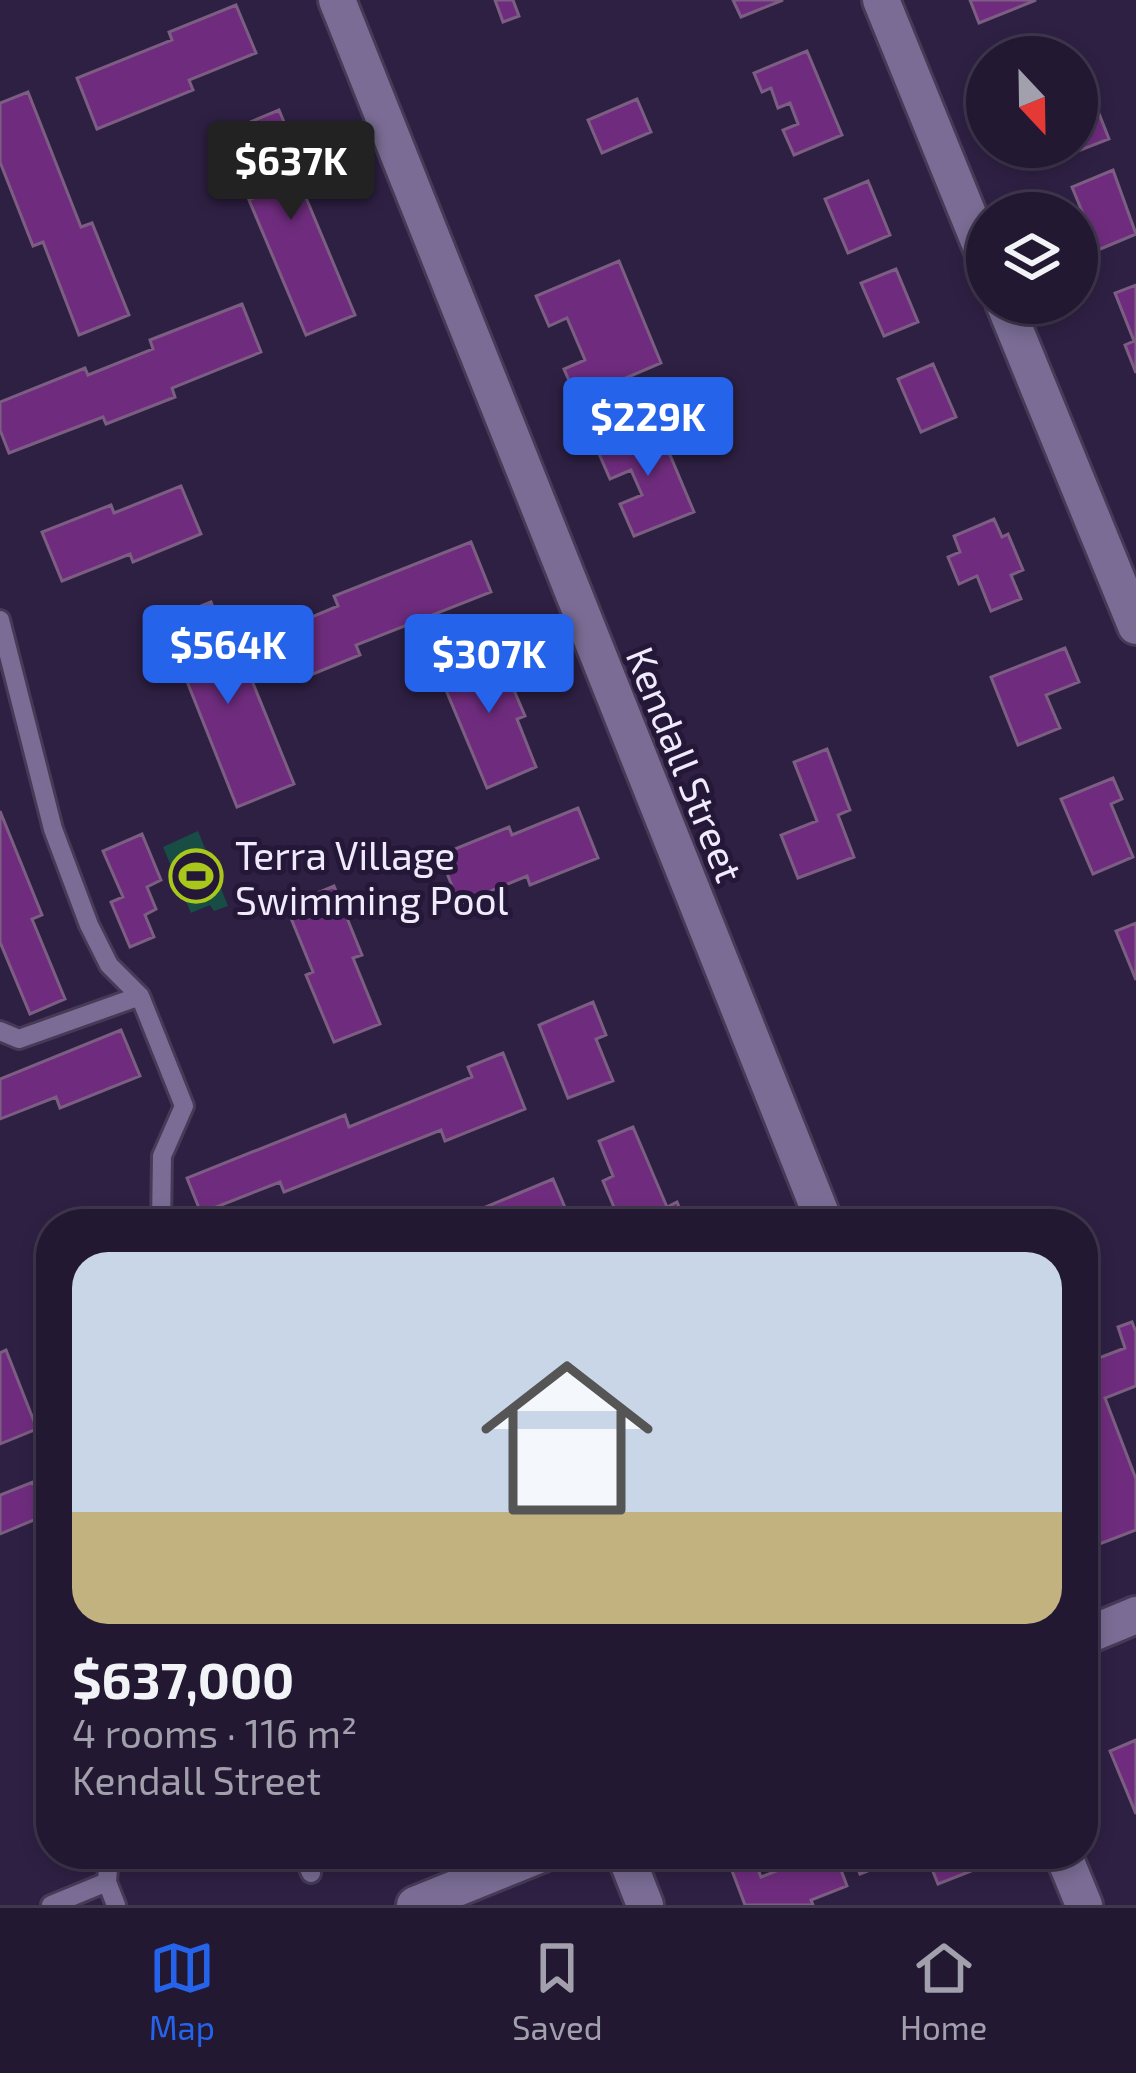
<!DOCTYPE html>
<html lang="en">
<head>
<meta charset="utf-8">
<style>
  :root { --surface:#221832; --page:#2a213a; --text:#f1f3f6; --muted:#a2a0ac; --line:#3f374d; --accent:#2563eb }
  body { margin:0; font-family:"Exo 2",sans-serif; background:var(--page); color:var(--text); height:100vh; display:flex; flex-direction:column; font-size:45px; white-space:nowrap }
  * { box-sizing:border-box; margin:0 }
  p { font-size:39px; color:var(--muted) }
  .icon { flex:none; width:66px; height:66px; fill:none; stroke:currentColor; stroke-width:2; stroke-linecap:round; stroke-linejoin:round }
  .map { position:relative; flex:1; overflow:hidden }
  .side { position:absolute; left:36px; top:1209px; width:1062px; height:660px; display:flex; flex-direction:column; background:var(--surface); border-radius:48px; box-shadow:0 6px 18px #0003,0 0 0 3px var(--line) }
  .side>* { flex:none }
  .needle { width:78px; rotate:158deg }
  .buttons { position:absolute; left:966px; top:36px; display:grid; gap:24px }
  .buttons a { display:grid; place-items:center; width:132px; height:132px; border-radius:50%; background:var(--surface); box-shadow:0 6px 18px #0003,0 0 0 3px var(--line); font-size:60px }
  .price { position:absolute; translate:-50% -102px; padding:0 27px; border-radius:12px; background:var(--accent); color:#fff; font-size:39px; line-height:78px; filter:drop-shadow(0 3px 6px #0008) }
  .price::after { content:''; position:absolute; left:50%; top:72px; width:36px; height:27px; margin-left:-18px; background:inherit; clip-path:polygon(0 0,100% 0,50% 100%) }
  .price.active { background:#222; color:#fff }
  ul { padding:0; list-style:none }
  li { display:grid; align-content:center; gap:24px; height:636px; padding:0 36px }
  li+li { border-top:3px solid var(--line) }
  li span { display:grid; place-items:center; height:372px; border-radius:36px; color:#555 }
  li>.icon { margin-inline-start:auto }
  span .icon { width:216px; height:216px; fill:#fffc; stroke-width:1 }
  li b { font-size:51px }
  .dock { display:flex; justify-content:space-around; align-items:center; height:168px; border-top:3px solid var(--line); background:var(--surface); font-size:33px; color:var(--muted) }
  .dock a { display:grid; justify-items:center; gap:6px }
  .dock .active { color:var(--accent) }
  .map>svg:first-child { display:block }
  .water { fill:#174d44 }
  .building { fill:#6f2c7e; stroke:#7b5e81; stroke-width:3 }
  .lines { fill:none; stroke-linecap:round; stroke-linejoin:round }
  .lane-casing { stroke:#463a57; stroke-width:24 }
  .street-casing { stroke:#463a57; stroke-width:42 }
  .secondary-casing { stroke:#463a57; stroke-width:42 }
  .lane { stroke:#7a6c94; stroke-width:18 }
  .street { stroke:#7a6c94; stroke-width:36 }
  .secondary { stroke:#7a6c94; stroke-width:36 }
  .labels { text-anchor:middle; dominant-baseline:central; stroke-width:10; stroke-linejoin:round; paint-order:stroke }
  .street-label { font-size:39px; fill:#efeafc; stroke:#241738 }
  .poi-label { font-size:39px; fill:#efeafc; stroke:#241738; text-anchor:start }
</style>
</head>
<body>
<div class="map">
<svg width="1136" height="1905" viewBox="0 0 1136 1905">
  <rect width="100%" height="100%" fill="#2e2043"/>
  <path class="water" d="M198,831L228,906L214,911L210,905L191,913L163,847Z"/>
  <path class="building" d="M495,0H513L519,16L503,22Z
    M733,0H783L741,17Z
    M970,0H1036L979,23Z
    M236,5L256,53L189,80L193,90L97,129L77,78L172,40L169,32Z
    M807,51L842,135L794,155L783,130L798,124L790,103L778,108L771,88L762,92L754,73Z
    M1087,83L1109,139L1065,156L1062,147H1077V86Z
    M28,92L81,227L92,223L129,315L79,335L43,242L33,246L0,162V103Z
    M637,99L651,132L602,153L588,120Z
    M279,110L307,177L299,181L355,315L306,335L249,200L258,196L231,130Z
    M1113,170L1136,234L1098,250L1072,187Z
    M868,181L890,235L848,253L825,199Z
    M619,261L661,363L577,399L564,369L585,360L567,318L549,326L536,296Z
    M896,269L918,322L884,336L861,283Z
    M1136,285V373L1125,345L1134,341L1115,293Z
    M242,304L261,352L172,388L175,397L106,424L103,417L9,453L0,430V402L85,368L88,375L153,349L150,340Z
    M933,364L956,417L921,432L898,379Z
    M657,424L694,512L634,536L620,504L642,495L631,470L610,479L597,449Z
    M181,486L201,534L133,562L130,554L62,581L42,532L111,505L114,513Z
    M994,519L1002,537L1008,534L1023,570L1011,575L1021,599L991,611L977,576L959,584L948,557L960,552L954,536Z
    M471,542L491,592L356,645L360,655L308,676L288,627L338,606L334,596Z
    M211,602L238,669L246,666L294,784L237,807L163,621Z
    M495,646L525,716L517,719L536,767L487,788L438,671Z
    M1065,648L1079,682L1046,695L1060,728L1018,745L991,677Z
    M827,749L850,810L838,815L854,857L798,878L781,835L817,821L794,762Z
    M1113,778L1122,799L1111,804L1133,857L1093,874L1061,799Z
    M578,808L598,858L530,885L527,876L459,904L440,855L509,827L512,835Z
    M0,811L42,915L32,919L65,999L30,1014L0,942Z
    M142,834L161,880L147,887L156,909L145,915L154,937L130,947L111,902L123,897L103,851Z
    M334,886L362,955L353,958L380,1024L334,1042L306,975L313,972L286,906Z
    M1136,923V980L1116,931Z
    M593,1002L606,1035L596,1039L613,1081L568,1098L539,1025Z
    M121,1030L140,1076L60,1108L56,1097L0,1119V1079Z
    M503,1053L525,1109L445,1141L441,1130L284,1192L280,1182L201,1213L187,1178L345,1115L349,1127L472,1077L468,1067Z
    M633,1127L667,1207L677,1202L686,1224H621L603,1181L613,1176L599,1141Z
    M553,1179L572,1224H445Z
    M1132,1322L1136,1332V1386L1105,1398L1136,1479V1530L1089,1548L1083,1532V1364L1125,1348L1118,1327Z
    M6,1350L37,1429L0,1444V1353Z
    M33,1482L46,1515L0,1534V1495Z
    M1136,1740V1814L1110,1751Z
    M788,1854H835L847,1886L811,1900L813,1905H745L731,1868L754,1859L761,1877L792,1865Z
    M852,1854H910L860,1874Z
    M926,1854H974L979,1868L938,1884Z"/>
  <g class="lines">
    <g class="lane-casing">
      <path id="lane" d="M0,620L53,829L89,925L109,965L140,996L184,1106L162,1156L161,1224
        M0,1031L19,1039L140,996
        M109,1854L107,1882L116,1905
        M303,1854L311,1873
        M51,1905L107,1882"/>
    </g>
    <g class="street-casing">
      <path id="street" d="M337,0L825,1224
        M881,0L987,261
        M1004,303L1136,626
        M625,1854L645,1905
        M1063,1854L1084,1905"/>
    </g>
    <g class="secondary-casing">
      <path id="secondary" d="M1083,1637L1136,1615
        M415,1905L541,1854"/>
    </g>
    <use href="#lane" class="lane"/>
    <use href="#street" class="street"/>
    <use href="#secondary" class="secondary"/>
  </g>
  <defs>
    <g id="stadium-ring" transform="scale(2.7)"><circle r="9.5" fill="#241738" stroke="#a9c71a" stroke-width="1.5"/><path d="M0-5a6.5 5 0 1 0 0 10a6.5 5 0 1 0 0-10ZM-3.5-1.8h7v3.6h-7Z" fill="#a9c71a"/></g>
  </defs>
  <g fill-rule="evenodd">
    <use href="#stadium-ring" x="196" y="876"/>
  </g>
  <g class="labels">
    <g class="street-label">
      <text transform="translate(686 764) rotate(68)">Kendall Street</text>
    </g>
    <g class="poi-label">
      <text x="235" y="854">Terra Village<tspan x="235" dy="45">Swimming Pool</tspan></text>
    </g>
  </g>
</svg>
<div class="buttons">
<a><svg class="needle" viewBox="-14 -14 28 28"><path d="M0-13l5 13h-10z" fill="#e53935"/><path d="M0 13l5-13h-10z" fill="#a2a0ac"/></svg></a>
<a><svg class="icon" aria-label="layers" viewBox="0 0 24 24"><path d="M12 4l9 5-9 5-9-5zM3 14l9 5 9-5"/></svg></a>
</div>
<b class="price active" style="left:291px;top:223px">$637K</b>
<b class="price" style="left:648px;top:479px">$229K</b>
<b class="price" style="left:228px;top:707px">$564K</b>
<b class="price" style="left:489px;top:716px">$307K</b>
<section class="side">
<ul>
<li><span style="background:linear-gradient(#c9d6e8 70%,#c2b280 0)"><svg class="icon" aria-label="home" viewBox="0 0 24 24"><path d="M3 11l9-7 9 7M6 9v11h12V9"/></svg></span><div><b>$637,000</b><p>4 rooms · 116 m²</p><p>Kendall Street</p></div></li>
</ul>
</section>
</div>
<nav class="dock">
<a class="active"><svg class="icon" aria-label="map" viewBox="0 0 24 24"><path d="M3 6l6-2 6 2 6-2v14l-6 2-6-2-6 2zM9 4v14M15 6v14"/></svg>Map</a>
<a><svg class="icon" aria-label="saved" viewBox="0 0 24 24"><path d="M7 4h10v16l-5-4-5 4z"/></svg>Saved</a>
<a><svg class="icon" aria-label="home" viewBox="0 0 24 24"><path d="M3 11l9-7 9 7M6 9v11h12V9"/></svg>Home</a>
</nav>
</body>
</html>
